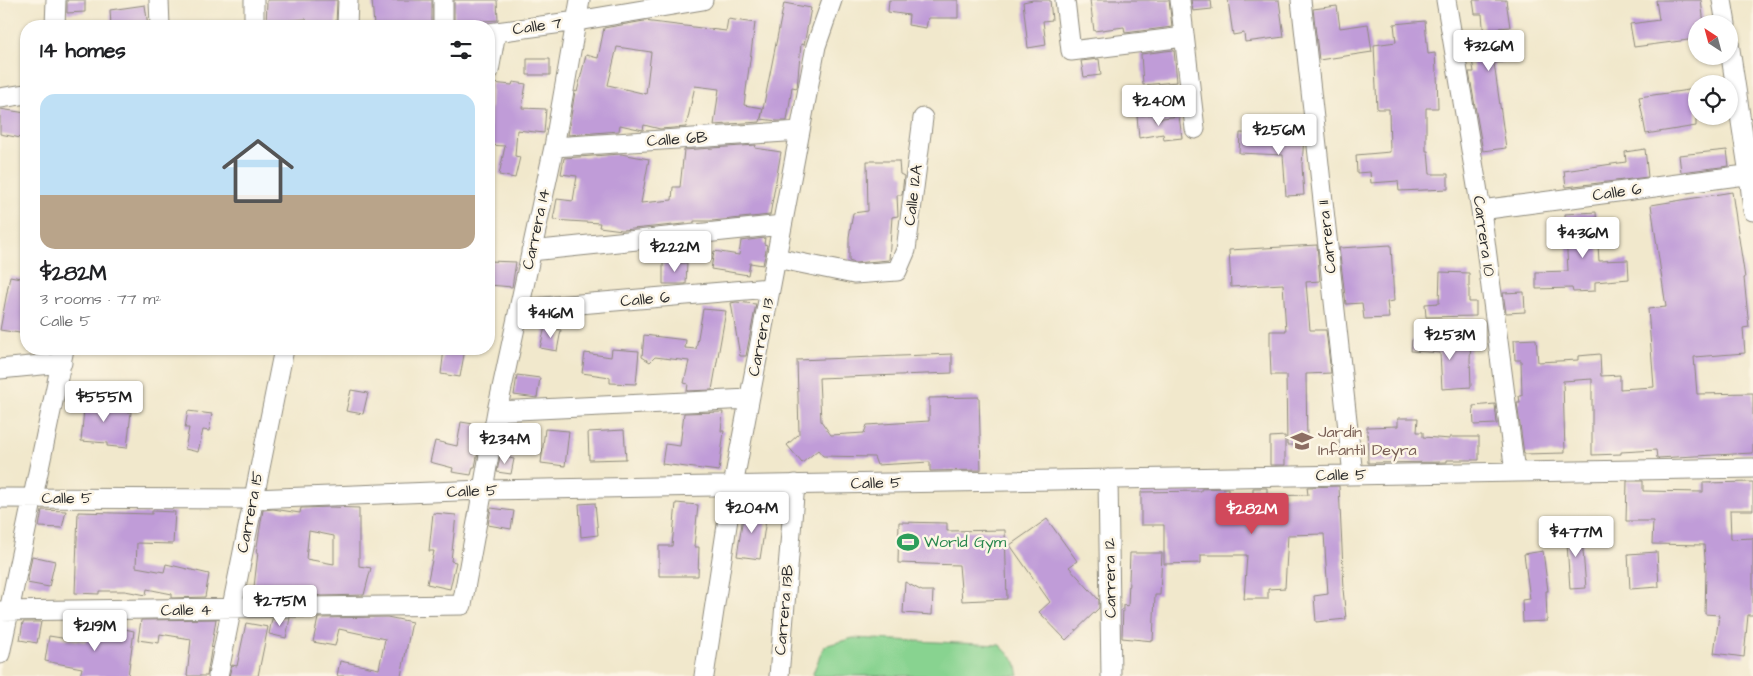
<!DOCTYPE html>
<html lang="en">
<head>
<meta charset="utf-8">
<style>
  :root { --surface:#fff; --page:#f6f6f6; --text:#202124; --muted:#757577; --line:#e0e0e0; --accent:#d1495b }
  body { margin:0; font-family:"Architects Daughter",sans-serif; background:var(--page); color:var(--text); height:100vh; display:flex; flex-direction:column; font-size:19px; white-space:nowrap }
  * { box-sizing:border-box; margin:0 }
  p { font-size:16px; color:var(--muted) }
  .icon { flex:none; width:28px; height:28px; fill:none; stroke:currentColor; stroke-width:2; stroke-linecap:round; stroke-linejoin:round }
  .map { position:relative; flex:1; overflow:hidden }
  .panel { position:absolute; left:20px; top:20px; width:475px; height:335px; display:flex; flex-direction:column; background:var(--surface); border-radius:20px; box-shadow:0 1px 4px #0004 }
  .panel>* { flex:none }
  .needle { width:32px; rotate:324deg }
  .buttons { position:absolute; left:1688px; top:15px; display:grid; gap:10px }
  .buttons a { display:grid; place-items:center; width:50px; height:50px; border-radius:50%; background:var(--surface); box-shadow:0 1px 4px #0004; font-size:25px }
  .price { position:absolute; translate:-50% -42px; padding:0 11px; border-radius:5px; background:#fff; color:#222; font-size:16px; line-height:32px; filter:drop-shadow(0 1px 2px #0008) }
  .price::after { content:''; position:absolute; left:50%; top:30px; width:15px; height:11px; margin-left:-8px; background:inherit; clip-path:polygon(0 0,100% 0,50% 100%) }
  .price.selected { background:var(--accent); color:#fff }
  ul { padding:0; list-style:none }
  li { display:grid; align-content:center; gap:10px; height:265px; padding:0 20px }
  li+li { border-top:1px solid var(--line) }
  li span { display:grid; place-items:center; height:155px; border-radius:15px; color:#555 }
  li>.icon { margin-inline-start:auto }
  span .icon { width:90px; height:90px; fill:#fffc; stroke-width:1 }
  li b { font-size:21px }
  h2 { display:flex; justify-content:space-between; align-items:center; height:60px; padding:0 20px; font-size:21px }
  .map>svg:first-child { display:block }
  .green { fill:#88d390; stroke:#5a7f5e }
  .building { fill:#c09cd8; fill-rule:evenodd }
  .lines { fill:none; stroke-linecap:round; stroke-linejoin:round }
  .minor-casing { stroke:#8e8a7c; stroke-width:21 }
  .minor { stroke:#fff; stroke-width:19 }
  .labels { text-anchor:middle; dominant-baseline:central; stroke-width:5; stroke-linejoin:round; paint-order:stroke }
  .street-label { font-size:16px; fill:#2b2b2b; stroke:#fcf5e5 }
  .education-label { font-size:16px; fill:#785e54; stroke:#fcf5e5; text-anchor:start }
  .leisure-label { font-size:16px; fill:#27864d; stroke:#fcf5e5; text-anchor:start }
</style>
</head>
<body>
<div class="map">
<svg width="1753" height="676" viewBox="0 0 1753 676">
  <rect width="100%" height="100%" fill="#fcf5e5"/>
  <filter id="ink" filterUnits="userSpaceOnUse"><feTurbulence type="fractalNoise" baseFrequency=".02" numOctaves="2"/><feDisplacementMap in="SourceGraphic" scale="10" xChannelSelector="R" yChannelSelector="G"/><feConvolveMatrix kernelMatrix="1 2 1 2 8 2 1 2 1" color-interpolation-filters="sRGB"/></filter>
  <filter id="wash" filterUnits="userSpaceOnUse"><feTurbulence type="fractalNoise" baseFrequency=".0096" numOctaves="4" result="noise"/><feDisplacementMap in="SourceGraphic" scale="20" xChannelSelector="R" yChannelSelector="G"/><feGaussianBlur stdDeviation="1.12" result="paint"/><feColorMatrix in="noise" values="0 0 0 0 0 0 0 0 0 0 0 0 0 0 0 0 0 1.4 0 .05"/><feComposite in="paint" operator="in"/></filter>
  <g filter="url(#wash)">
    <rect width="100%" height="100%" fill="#f1e8cc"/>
    <path class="green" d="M853,638L1000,645L1016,662L1019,676H814L813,673L824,646Z"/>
    <g id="blocks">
      <path class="building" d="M67,0H85V12L67,13Z
        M267,0H337L336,26H307L306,19L282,21V26H266Z
        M372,0H432V26H374Z
        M454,0H497L498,20L454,23Z
        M889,0H958V18H928L926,28L908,25L909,15L888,12Z
        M1033,0H1050L1052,20L1043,21L1046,45L1028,48L1023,2Z
        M1090,0H1169L1172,27L1125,33L1124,27L1094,31Z
        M1191,0H1211L1212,9L1193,11Z
        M1228,0H1279L1284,37L1245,42L1244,33L1233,35Z
        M1473,0H1506L1510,27L1499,28L1503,62L1494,63L1506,148L1483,151L1469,72H1474L1469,40L1484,38L1482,14H1475Z
        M1656,0H1701L1704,24H1696V39L1634,47L1630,24L1659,20Z
        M784,3L811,8L804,45L801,44L797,88L792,87L787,121H777L761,119Z
        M145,5L148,26H111L110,10Z
        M1337,6L1340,28L1368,24L1372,52L1319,60L1313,9Z
        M728,19L755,23L744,105L763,108L760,122L714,125L719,89L695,86L686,127L660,129L644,125L643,130L620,125L619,131L568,135L575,91L577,92L586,55L598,58L604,28L644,21L726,31ZM617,47L651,52L646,94L608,85Z
        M1425,21L1428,54L1435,53L1436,72H1437L1438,108H1426V151H1428L1430,174H1448V189L1399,191L1398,181L1371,183L1370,172L1357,173L1356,155L1390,152L1389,109H1377L1374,45L1396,42L1394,24Z
        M1174,50L1177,82L1143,85L1141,54Z
        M527,59H550V75H527Z
        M1099,59L1101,75L1084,77L1081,61Z
        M513,82L526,84L522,108L546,109L544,133L517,130L515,156L520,157L515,178L499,175L505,146L489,145L492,83L512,85Z
        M1696,89V126L1646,134L1639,97Z
        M0,109L26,113V139L0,134Z
        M1154,114L1155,119L1179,116L1182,138L1164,140L1163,134L1139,138L1137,116Z
        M1240,133L1304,136L1302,166L1304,195L1286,196L1283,155L1239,153Z
        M756,145L755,148L781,152L770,215L712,221H694V223L622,230L599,227L600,223L553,220L557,199L573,201L577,176L561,174L564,158L621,154L649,159L641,203L672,200L673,187H680L684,150Z
        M1645,149L1648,177L1566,187L1564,171L1626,162L1625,152Z
        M1727,150L1729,166L1681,172L1679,155Z
        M867,161H899L900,174L904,176L902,195H897L898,216L892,217L889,260L855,263L849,261V237L853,213L868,211Z
        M1732,192L1745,278H1744L1749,327L1743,328L1745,353L1694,357L1697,394L1753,393V453L1657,458L1656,450L1621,452V454L1592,455V379L1563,381L1565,453L1524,454L1517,403H1520L1519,396H1522L1521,360H1515L1514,340L1536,339L1538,362L1578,360V356L1600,354L1601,376L1620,375V389L1654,387L1648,309L1666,307L1651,205Z
        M1596,212L1599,261L1628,260L1629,279L1595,282V291L1573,292L1572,288L1536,289V272L1568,271L1565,214Z
        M765,238L764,244L767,245L763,265L750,263L748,275L711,269L714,251L739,255L741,241Z
        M1317,245L1320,281L1306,282L1310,330H1326L1331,373L1306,374L1307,445H1287L1286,375H1271L1270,348V331H1286L1283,284L1231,287L1229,250Z
        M1391,245L1394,301L1387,302L1389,318L1364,319L1362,303L1346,304L1339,248Z
        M489,261L516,262L512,287L489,285Z
        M663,263H687L686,284H663Z
        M1440,272L1469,273V302H1476V316L1426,317L1425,304L1439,303Z
        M10,276L26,279V334L0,330Z
        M1524,292L1525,312L1506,313L1503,293Z
        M736,302L756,304L746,356H740L731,303Z
        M703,309L726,311L712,390L687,391L688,384L684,383L689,361L655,357L650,362L642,357L644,335L686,340L685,348L696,349Z
        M545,327L561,330L557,351L540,348Z
        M1412,340L1471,341L1470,359L1471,387L1442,389L1440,353L1411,351Z
        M444,349H465L460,377L441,374Z
        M612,349L639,351L636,384L610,383V377L582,373L585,353L611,357Z
        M952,354V373L819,378L821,421L831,435L864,433L867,425L929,421V398L979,397L981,470L930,471V462L877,465L874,457L823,456L818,450L802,463L787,445L799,434L797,360Z
        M517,375L540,378L537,398L514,395Z
        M89,389L104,393L99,410L131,412L127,448L107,446V443L81,441L84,409Z
        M351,390L368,393L363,414L346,411Z
        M1495,404L1497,424L1474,425L1473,406Z
        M188,411L212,414L209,431L203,430L198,452L185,449L189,428H185Z
        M723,412L721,431H724L719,471L662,464L665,444L680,446L684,413Z
        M1398,418H1418L1417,432H1423V437L1450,439V437H1479V460H1447V462L1368,463L1367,427L1398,426Z
        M461,422L480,425L475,451L478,452L475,467H473L471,475L452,472L453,468L430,462L435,441L457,446Z
        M545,429L569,431L565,466L541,463Z
        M624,430L626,459L589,460L588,432Z
        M1285,436V465H1270V437Z
        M500,456L514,459L511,474L497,472Z
        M1627,481H1643V491L1703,492V483L1753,482V510H1730L1731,539L1753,538V615H1748L1744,657L1714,653L1719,615L1705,614L1706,571L1704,545L1652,544L1653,521H1626Z
        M1339,486L1344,589H1343L1346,619L1316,622L1314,596L1328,594L1324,534L1288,535L1285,588L1268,589V599H1244L1247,555H1201V563L1164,564V525H1141V492L1201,491V489L1228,488V507L1253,506V488H1267V496L1308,495L1307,487Z
        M595,503L598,535L581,537L579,504Z
        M676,503L698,505L694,547H699L698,576H659V546H672Z
        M331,507L359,508V566L371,568L364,595L322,596L254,587L258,552H256L263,510L273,509L300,513L301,508ZM309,531L334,536V564L306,559Z
        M491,508L514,511L511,529L488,525Z
        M42,510L66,511L62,528L39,527Z
        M744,510L767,513L760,559L737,556Z
        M152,511L175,512L173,544L137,543L136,567L164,572L166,564L209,574L205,597L172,598V594L147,589L146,595L125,591H99V594L75,593L78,512L152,514Z
        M433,513L456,515L451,561L456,562L450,589L427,584L434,551H429Z
        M1047,519L1077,561L1069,567L1099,600V608L1066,640L1039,612L1050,602L1010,545Z
        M899,522L947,523V531L1005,530L1007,599L962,601L959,565L898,563Z
        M1581,526L1586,588L1570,589L1566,528Z
        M1543,551L1548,591H1546L1547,621L1523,622L1522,600L1530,599L1524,554Z
        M1657,552L1659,587L1630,589L1628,554Z
        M1130,553H1162L1160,595H1155L1153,641L1122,638L1123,605L1128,606Z
        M32,556L55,561L49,587L27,583Z
        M905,582L922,591H933L932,615L903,613Z
        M387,617L412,622L401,676H337L340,661L379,669L385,639L339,629L335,646L313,642L318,618Z
        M290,618L286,638L269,634L272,619Z
        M216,619L207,676H187L191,639L160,634L159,643L138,640L141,620Z
        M23,622H41L37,643L20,640Z
        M92,622L134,631L128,676H80L82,668L45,661L49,636L87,642Z
        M246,623L268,627L258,676H229L232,665L237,666Z"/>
    </g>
  </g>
  <g filter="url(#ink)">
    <use href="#blocks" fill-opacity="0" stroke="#8e8a7c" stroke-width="1"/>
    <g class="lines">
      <g class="minor-casing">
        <path id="minor" d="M159,0L160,26
          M254,0V26
          M1065,0L1071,51L1184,37
          M1180,0L1195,129
          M1301,0L1353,475
          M1446,0L1481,210L1515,472
          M1722,0L1726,24
          M55,26L56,0
          M347,26L348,0
          M443,26V0
          M489,33L577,21L703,0
          M1729,43L1749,174L1753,211
          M489,71L496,32
          M0,98L26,94
          M554,147L800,131
          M1481,210L1753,174
          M531,251L782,225
          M776,258L854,274L897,271L906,250L923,118
          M520,309L770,288
          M0,369L62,363
          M497,411L749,399
          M1108,479L1111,676
          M0,498L253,499L483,490L1753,468
          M0,611L462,605L497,411L554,147L580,0
          M0,654L64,349
          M218,676L284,349
          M704,676L733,486L800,131L816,46L832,0
          M779,676L795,484"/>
      </g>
      <use href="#minor" class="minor"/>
    </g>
  </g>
  <defs>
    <g id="school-bare" transform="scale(1.725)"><path d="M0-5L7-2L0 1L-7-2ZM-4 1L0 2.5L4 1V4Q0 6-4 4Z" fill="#8d6e63" stroke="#fcf5e5" stroke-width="2.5" paint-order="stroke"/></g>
    <g id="stadium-bare" transform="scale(1.725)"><path d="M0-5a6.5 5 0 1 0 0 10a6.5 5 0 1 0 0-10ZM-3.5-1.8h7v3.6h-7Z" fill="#2e9e5b" stroke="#fcf5e5" stroke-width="2.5" paint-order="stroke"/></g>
  </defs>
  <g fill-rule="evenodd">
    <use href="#school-bare" x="1302" y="441"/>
    <use href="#stadium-bare" x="908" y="542"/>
  </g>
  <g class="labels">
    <g class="street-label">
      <text transform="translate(537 26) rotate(-8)">Calle 7</text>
      <text transform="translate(677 139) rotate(-4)">Calle 6B</text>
      <text transform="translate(1617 192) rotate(-8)">Calle 6</text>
      <text transform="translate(913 195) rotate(-83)">Calle 12A</text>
      <text transform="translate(536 229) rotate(-78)">Carrera 14</text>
      <text transform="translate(1484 236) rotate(82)">Carrera 10</text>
      <text transform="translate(1327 237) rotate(-96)">Carrera 11</text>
      <text transform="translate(645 299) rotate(-5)">Calle 6</text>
      <text transform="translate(761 337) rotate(-79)">Carrera 13</text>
      <text transform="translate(1341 475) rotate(-1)">Calle 5</text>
      <text transform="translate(876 483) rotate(-1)">Calle 5</text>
      <text transform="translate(472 491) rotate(-2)">Calle 5</text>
      <text x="67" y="498">Calle 5</text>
      <text transform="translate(250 512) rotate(-79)">Carrera 15</text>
      <text transform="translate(1110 578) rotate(-91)">Carrera 12</text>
      <text transform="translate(186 610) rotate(-1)">Calle 4</text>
      <text transform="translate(784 610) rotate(-85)">Carrera 13B</text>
    </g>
    <g class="education-label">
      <text x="1318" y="432">Jardín<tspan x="1318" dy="18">Infantil Deyra</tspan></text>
    </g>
    <g class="leisure-label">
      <text x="924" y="542">World Gym</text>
    </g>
  </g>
</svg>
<div class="buttons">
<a><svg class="needle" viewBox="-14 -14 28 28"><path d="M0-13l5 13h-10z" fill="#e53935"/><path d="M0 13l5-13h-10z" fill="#757577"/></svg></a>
<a><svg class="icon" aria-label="locate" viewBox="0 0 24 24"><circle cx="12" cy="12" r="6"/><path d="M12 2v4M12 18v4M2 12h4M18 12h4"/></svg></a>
</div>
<b class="price" style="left:1489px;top:72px">$326M</b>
<b class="price" style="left:1159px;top:127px">$240M</b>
<b class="price" style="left:1279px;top:156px">$256M</b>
<b class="price" style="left:1583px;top:259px">$436M</b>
<b class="price" style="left:675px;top:273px">$222M</b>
<b class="price" style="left:551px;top:339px">$416M</b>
<b class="price" style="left:1450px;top:361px">$253M</b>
<b class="price" style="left:104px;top:423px">$555M</b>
<b class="price" style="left:505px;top:465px">$234M</b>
<b class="price" style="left:752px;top:534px">$204M</b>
<b class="price selected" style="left:1252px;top:535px">$282M</b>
<b class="price" style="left:1576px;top:558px">$477M</b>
<b class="price" style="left:280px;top:627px">$275M</b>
<b class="price" style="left:95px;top:652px">$219M</b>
<section class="panel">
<h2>14 homes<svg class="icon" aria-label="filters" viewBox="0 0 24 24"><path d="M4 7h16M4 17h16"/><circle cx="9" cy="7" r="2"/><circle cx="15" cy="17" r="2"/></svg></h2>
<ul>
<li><span style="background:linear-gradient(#bfe0f5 65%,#b9a48a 0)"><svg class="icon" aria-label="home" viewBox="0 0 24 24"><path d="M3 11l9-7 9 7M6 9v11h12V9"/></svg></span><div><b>$282M</b><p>3 rooms · 77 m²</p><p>Calle 5</p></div></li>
</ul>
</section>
</div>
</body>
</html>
